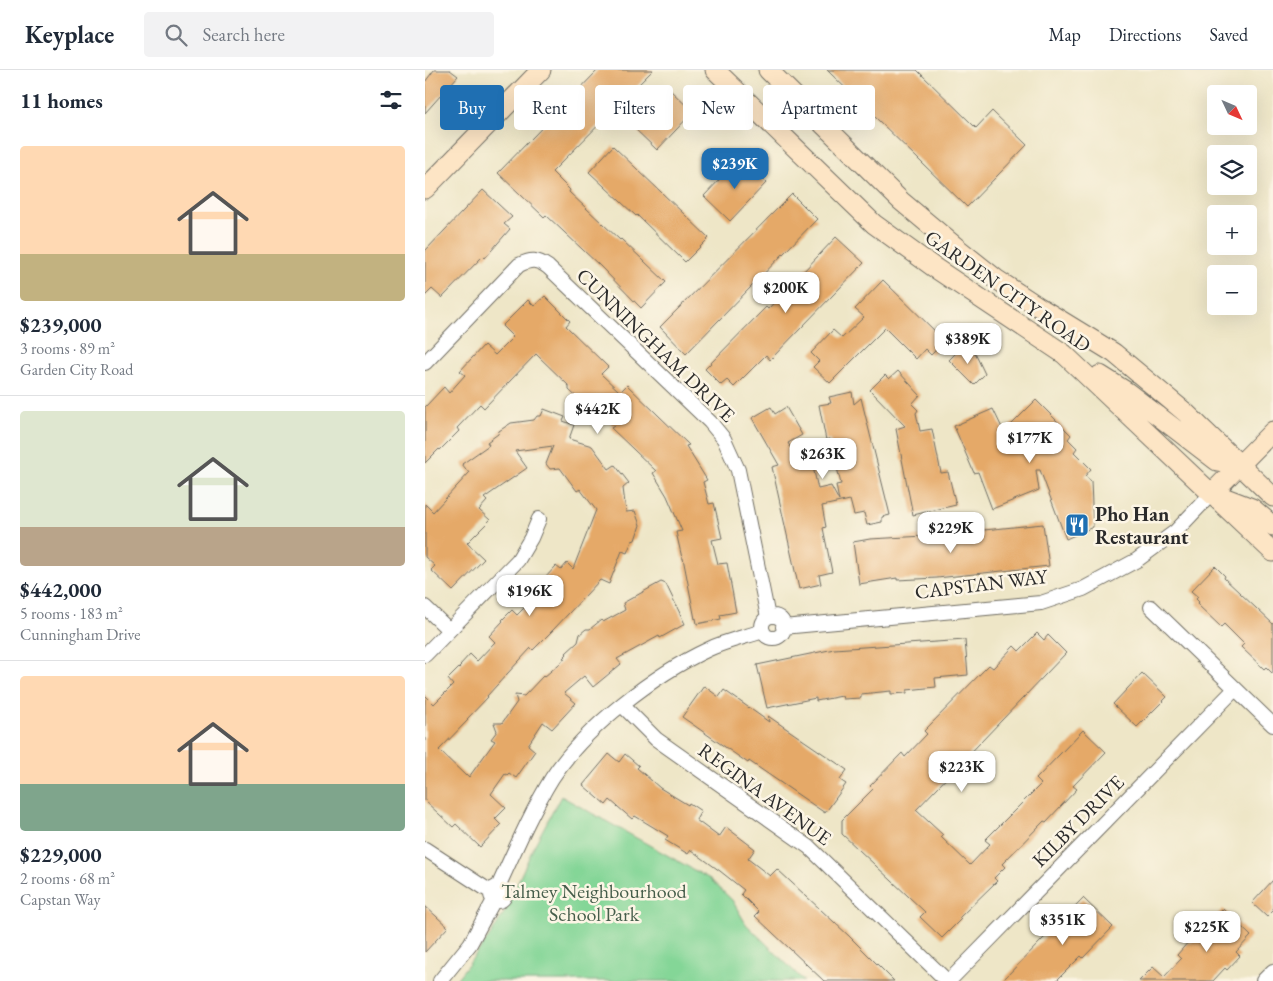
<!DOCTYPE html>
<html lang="en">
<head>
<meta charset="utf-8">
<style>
  :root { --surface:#fff; --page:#f2f2f3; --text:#1f2937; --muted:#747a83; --line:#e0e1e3; --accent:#1f6fb2 }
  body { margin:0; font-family:"EB Garamond",serif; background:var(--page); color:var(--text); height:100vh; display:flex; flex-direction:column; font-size:19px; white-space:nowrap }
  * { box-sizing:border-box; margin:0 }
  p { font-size:16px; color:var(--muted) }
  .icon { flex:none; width:28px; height:28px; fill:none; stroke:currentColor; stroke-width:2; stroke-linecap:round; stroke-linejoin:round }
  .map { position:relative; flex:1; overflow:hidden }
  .sheet { display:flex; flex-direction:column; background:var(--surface); width:425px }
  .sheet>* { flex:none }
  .hud { position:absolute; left:15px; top:15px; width:475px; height:45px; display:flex; gap:10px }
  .needle { width:32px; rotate:134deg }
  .controls { position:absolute; left:782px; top:15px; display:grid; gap:10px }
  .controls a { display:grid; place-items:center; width:50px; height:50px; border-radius:5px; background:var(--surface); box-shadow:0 5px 20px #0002; font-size:25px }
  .price { position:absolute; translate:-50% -42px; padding:0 11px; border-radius:10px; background:#fff; color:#222; font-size:16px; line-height:32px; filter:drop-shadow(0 1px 2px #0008) }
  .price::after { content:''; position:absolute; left:50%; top:30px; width:15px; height:11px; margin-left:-8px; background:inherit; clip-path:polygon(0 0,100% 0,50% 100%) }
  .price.current { background:var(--accent); color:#fff }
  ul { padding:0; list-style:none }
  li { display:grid; align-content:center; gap:10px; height:265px; padding:0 20px }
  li+li { border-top:1px solid var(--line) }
  li span { display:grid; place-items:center; height:155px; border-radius:5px; color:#555 }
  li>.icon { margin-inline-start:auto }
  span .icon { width:90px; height:90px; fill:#fffc; stroke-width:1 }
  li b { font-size:21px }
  h2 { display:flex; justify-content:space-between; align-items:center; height:60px; padding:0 20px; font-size:21px }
  .pill { padding:0 18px; border-radius:5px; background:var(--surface); box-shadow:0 5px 20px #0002; font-size:18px; line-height:45px }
  .pill.current { background:var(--accent); color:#fff }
  header { display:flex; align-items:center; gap:30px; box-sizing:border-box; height:70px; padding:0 25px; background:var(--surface); border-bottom:1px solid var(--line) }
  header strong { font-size:24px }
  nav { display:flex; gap:28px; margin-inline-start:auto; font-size:18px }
  .search { width:350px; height:45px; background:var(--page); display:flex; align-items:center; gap:12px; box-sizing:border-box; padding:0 18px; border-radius:5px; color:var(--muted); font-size:19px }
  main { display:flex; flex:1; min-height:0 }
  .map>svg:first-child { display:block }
  .green { fill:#84d697; stroke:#588061 }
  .building { fill:#e5a967 }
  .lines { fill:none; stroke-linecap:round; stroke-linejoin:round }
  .street-casing { stroke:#6f6c62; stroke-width:16 }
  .secondary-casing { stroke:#6f6c62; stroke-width:21 }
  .street { stroke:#fff; stroke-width:14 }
  .secondary { stroke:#fde5c5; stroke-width:19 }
  .labels { text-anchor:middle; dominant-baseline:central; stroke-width:5; stroke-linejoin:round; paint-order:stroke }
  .street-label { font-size:20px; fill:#2b2b2b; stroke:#fcf5e5 }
  .poi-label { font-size:20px; font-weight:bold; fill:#2b2b2b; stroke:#fcf5e5; text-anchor:start }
  .park-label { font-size:20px; fill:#465e4b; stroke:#fcf5e5 }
</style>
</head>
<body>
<header>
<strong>Keyplace</strong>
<div class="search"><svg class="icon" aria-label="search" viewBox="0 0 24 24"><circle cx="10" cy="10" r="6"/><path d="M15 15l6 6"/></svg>Search here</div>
<nav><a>Map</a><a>Directions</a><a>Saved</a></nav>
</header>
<main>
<section class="sheet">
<h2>11 homes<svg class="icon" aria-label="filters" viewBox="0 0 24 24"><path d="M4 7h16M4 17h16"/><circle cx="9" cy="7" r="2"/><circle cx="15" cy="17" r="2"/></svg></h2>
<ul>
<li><span style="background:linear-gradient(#ffd9b3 70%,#c2b280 0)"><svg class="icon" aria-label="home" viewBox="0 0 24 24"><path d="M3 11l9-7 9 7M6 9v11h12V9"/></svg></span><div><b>$239,000</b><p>3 rooms · 89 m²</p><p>Garden City Road</p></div></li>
<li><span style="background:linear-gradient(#dfe7d0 75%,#b9a48a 0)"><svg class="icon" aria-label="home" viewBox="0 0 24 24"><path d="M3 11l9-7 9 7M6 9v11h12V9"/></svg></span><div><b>$442,000</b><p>5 rooms · 183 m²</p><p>Cunningham Drive</p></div></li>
<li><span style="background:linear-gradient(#ffd9b3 70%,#7fa58c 0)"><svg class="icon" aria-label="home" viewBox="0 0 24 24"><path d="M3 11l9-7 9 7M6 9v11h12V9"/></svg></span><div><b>$229,000</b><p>2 rooms · 68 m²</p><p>Capstan Way</p></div></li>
</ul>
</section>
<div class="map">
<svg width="848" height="911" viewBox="0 0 848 911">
  <rect width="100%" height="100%" fill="#fcf5e5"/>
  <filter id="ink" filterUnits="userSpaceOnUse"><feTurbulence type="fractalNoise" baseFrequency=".02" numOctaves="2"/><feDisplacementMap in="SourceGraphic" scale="10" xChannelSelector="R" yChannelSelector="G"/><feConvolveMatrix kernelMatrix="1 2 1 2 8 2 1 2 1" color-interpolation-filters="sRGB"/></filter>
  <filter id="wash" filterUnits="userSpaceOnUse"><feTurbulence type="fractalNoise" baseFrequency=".0096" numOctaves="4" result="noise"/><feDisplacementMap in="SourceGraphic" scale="20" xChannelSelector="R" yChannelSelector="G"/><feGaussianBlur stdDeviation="1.12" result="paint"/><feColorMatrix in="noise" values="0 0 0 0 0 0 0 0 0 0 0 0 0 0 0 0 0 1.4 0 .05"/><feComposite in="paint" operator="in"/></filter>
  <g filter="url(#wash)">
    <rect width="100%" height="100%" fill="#eee6c7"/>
    <path class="green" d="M136,726L285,809L307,830L321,854L379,911H30L65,866L79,843L109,776Z"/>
    <g id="blocks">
      <path class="building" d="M9,0H25L33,6L0,43V12Z
        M173,0H228L127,102L145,120L144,122L195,170L196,169L241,212L216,238L175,196L121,145L119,147L73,103Z
        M402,0H492L551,58L567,41L602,75L542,137Z
        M243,18L268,42L232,80L207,56Z
        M188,76L284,168L260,192L212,145L211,146L164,102Z
        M315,88L341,113L305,151L279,126Z
        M58,120L87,147L79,154L85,159L60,188L58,186L17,228L7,219L0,226V181Z
        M367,124L392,149L261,284L235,257Z
        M411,167L439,193L345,290L341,285L309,317L302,310L296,315L280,299L341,237L343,239Z
        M458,210L520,271L506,285L500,279L491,289L460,258L405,313L388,297L394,291L386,283L408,260L417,268L439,247L430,239Z
        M120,226L145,251L141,256L183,297L176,304L195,322L202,315L264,375L261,376L282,410L278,412L284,434L289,433L297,468L287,470L293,494L302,493L311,542L295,545L296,549L272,554L271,548L270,549L258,488H257L251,462L257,461L242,426L228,403L231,401L186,358L189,356L165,333L161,336L144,320V316L111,284L59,338L55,334L32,358L34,361L15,380L14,379L0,393V337L19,317L24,323L40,305L35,301L59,275L70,285L88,267L77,256L103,230L109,236Z
        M538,276L544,282L548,279L560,304L549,315L524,290Z
        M473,301L495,325L487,334L493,340L491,343L495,361L507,359L516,403L523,402L531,435L488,445L471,359L480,356L445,320L460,305L464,309Z
        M427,322L429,334L436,328L465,445L457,447V452L442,455L439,443L429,445L425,430L397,436L401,457L398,458L407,502L394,505L396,514L374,519L347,397L354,395L327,348L346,337L350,344L361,337L377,365L363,373L374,391L386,388L393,419L406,416L414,431L411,415L416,414L405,369L401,370L394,335L406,333L404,327Z
        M611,330L646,365L643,369L652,378L649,382L666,399L660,406L666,411L668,457L641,469L615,400H611L614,420L567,439L553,402L549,403L529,356L568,339L579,362Z
        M119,339L140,347L138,351L149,355L144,369L167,376L184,399L190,395L204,413L198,418L201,442L210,441L215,455L210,470L207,471L202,483L197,481L184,514L175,510L129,559L108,580L106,578L82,604L62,626L63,627L42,649L43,650L14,680L41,706L42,705L44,707L70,671L66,669L72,661L69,653H77L92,632L90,625L99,626L118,606L119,607L140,589L138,588L142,584L141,583L153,572L155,564L161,559H165L176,550L178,552L200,540L198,533L236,512L241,514L260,554L235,568L234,566L192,589L196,594L168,617L159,606L139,623L151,633L127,659L118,652L103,675L110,681L91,708L84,703L82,705L80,704L66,724L81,738L70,749L76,755L55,777L31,754L28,757L0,731V625L9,634L28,615L23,609L36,596L35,595L45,584L52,591L70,572L64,566L78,551L77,550L87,540L92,545L111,526L107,522L131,496L136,500L142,493L148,499L171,440L155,419L152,421L135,398L125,399L121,394L128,376L90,381L102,398L59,428L62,431L54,440L65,450L42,473L59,489L28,521L6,500L10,496L0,487V434L8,442L44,403L37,394L64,375L62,372L73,364L74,361L86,353L109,350L112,346H116Z
        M618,454L624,496L512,508L472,510V508L434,514L428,472L445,469L500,466Z
        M790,496L800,506L799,508L848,554V604L841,597L839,599L816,577L819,574L799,554L796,557L772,534L774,532L771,529L773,527L766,521Z
        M612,563L619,570L623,565L641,583L491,740L518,765L516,767L545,795L565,774L560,770L616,714L611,709L658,660L681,682L648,716L652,719L621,752L619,751L577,794L580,797L569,808L572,811L534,848L536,849L517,868L495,847L500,842L417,764V750L448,719L445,716L477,683L480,687L502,664L499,661L564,595L568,598L589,576L594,581Z
        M540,570L543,605L510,608L511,617L482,620V623L466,624V621L436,624V628L418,629L417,626L391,631V628L342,638L332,595L409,579Z
        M717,603L742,627L712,657L688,634Z
        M279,616L294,627L299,620L344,652L343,646L422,700L415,710L421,714L400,743L324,691L323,693L257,647Z
        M184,684L194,692L200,684L214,696L212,698L235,718L263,735L264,733L276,741L271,750L294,767L301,757L330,779L323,789L345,806L352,799L424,866L469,911H399L330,846L334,842L316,824L319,820L295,801L266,780L263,784L240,770L243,766L210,746L207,749L185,730L181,735L158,715Z
        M848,810V841L842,847L827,833Z
        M658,828L688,857L658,888L656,886L631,911H577Z
        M0,836L23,857L0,882Z
        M798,839L826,866L811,882L815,886L802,900L800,898L788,911H714L728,897L739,907L756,889L752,885L764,871L766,873Z"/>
    </g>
  </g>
  <g filter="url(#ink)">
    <use href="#blocks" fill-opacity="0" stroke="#6f6c62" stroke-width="1"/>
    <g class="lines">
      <g class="street-casing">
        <path id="street" d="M0,293L94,195C106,189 112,189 123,197L285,352L299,369L313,400L343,547
          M0,537L24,560
          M726,537L848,655
          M337 557a11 11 0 1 1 22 0a11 11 0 1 1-22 0Z
          M358,557L616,533L658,519L712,490L750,462L787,423
          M0,585L93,490L106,468L114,449
          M197,635L231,669L384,777L522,911
          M0,779L66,822
          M66 824a7 7 0 1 1 14 0a7 7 0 1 1-14 0Z
          M73,817C90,780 106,742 127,708C159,658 230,604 284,579C301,571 320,567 338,561
          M15,911L45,874L69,830
          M524,911L810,619
          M838,911L848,901"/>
      </g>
      <g class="secondary-casing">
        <path id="secondary" d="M290,0L449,154L510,198L639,284L848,482
          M343,0L476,131L531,177L571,209L614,237L689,283L761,343L848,427
          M0,119L116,0
          M675,305L702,322L792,391L815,395
          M787,423L848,361
          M793,425L827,438L848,456"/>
      </g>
      <use href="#street" class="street"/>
      <use href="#secondary" class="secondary"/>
    </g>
  </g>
  <defs>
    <g id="restaurant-square" transform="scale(1.25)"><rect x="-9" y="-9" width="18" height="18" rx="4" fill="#1f6fb2" stroke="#fcf5e5"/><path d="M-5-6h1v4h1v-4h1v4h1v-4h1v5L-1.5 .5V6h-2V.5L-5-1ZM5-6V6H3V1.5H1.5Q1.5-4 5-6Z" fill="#fff"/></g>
  </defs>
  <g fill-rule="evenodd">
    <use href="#restaurant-square" x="652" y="455"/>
  </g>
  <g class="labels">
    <g class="street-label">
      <text transform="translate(583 221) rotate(35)">GARDEN CITY ROAD</text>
      <text transform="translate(231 275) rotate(44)">CUNNINGHAM DRIVE</text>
      <text transform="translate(556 514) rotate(-7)">CAPSTAN WAY</text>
      <text transform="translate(340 724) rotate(36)">REGINA AVENUE</text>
      <text transform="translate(653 751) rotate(-45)">KILBY DRIVE</text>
    </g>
    <g class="poi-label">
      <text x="670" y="444">Pho Han<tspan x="670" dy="23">Restaurant</tspan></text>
    </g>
    <g class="park-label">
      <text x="169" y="821">Talmey Neighbourhood<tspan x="169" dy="23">School Park</tspan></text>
    </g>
  </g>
</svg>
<div class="controls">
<a><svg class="needle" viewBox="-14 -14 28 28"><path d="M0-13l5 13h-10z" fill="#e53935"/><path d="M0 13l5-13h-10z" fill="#747a83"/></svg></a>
<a><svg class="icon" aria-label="layers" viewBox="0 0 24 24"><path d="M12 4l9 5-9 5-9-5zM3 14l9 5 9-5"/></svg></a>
<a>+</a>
<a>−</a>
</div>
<b class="price current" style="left:310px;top:120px">$239K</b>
<b class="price" style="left:361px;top:244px">$200K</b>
<b class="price" style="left:543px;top:295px">$389K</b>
<b class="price" style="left:173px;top:365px">$442K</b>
<b class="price" style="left:605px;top:394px">$177K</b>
<b class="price" style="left:398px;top:410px">$263K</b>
<b class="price" style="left:526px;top:484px">$229K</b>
<b class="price" style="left:105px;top:547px">$196K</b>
<b class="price" style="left:537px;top:723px">$223K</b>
<b class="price" style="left:638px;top:876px">$351K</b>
<b class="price" style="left:782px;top:883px">$225K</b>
<div class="hud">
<a class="pill current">Buy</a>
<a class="pill">Rent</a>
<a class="pill">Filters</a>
<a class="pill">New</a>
<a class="pill">Apartment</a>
</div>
</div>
</main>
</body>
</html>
